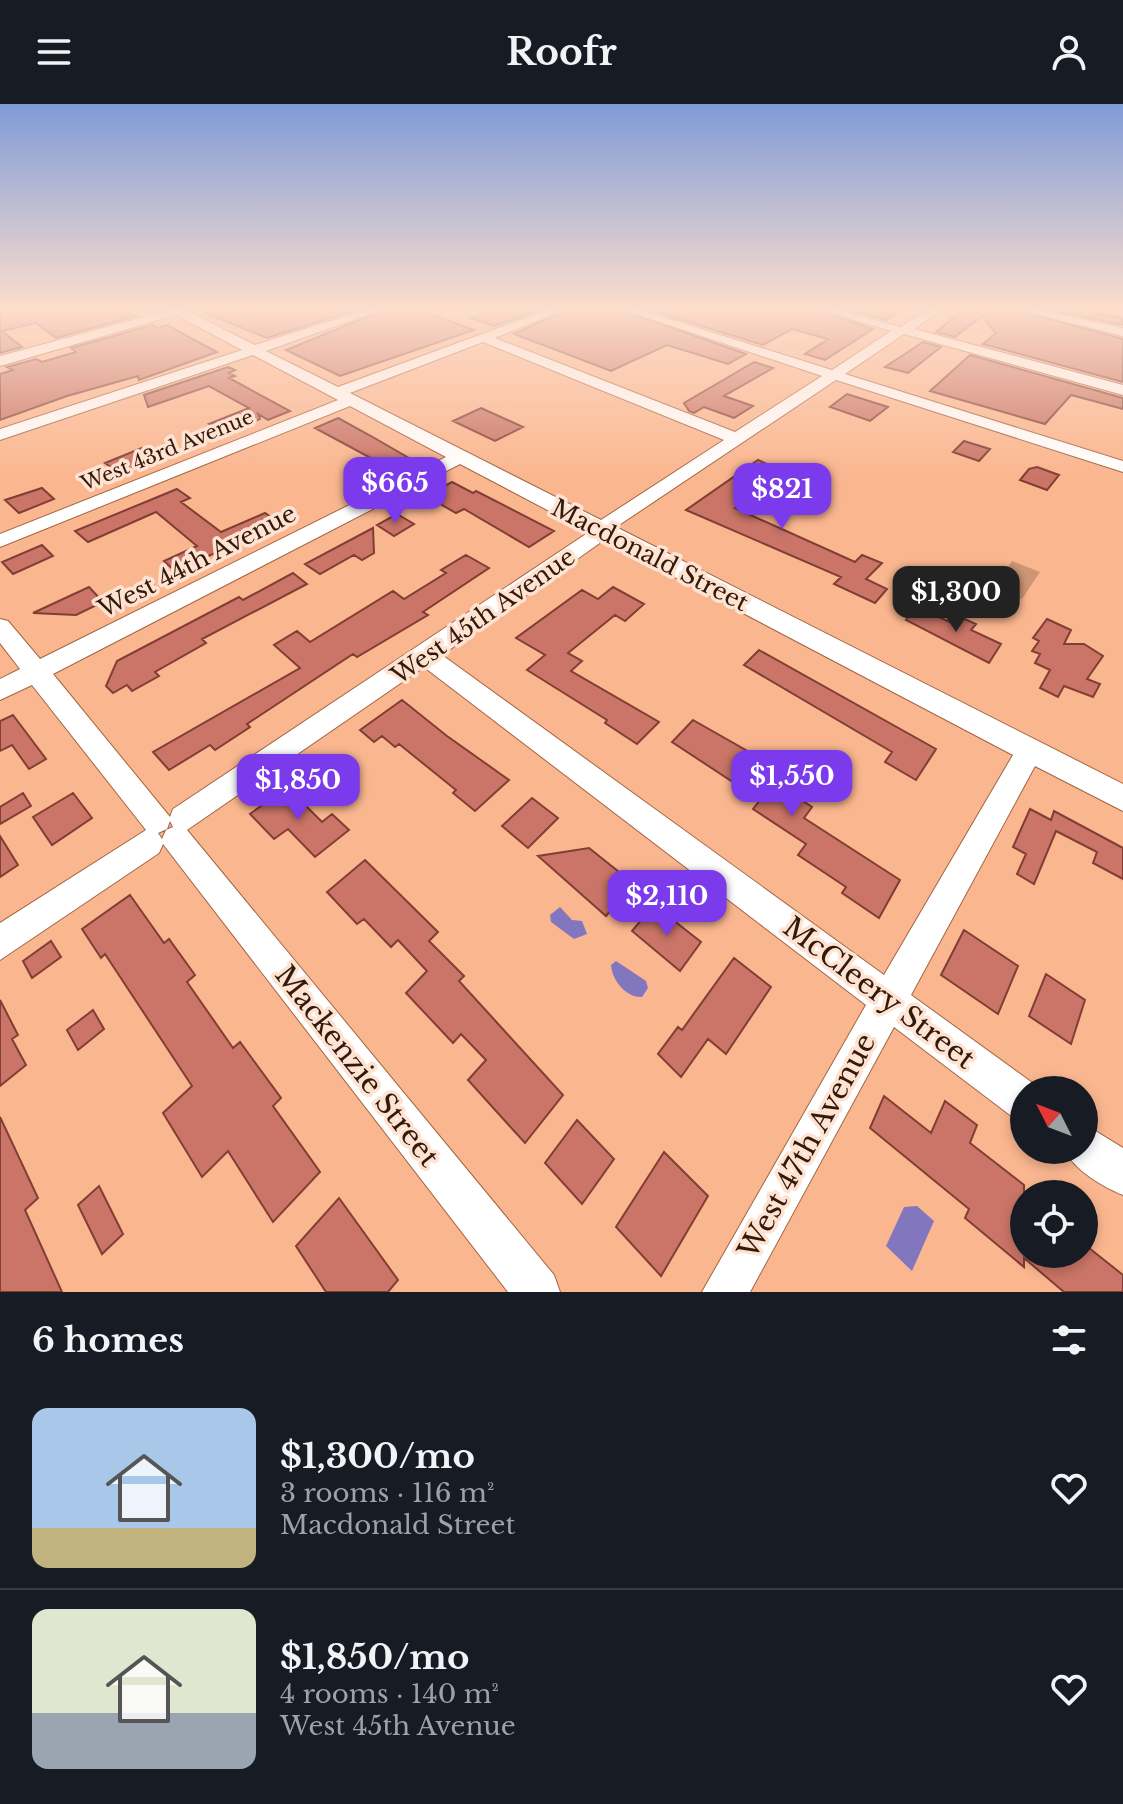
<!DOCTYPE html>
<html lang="en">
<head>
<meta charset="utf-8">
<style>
  :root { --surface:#171b24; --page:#20242c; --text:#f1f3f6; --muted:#9ea1a6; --line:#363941; --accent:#7c3aed }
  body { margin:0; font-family:"Libre Baskerville",serif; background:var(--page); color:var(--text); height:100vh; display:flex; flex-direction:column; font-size:30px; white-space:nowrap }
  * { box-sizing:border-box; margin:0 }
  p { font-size:26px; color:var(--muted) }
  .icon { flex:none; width:44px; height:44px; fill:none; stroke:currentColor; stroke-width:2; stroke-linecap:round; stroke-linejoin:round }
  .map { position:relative; height:1188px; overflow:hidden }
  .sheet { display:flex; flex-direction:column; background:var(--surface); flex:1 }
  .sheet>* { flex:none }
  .needle { width:52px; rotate:312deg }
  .fabs { position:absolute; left:1010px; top:972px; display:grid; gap:16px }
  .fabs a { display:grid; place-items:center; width:88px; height:88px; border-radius:50%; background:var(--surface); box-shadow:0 4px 12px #0003; font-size:40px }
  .price { position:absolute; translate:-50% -68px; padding:0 18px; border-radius:16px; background:var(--accent); color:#fff; font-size:26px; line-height:52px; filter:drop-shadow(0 2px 4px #0008) }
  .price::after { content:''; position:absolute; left:50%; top:48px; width:24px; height:18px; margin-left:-12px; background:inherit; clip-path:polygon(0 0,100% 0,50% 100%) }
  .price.selected { background:#222; color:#fff }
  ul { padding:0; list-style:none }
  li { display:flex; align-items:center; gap:24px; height:200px; padding:0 32px }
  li+li { border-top:2px solid var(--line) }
  li span { display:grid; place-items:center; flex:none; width:224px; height:160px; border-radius:16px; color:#555 }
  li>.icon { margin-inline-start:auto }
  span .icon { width:96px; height:96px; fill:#fffc; stroke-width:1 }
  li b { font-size:34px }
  h2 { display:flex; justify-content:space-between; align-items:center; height:96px; padding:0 32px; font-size:34px }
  header { display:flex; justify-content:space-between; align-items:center; height:104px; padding:0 32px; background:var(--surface); font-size:36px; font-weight:700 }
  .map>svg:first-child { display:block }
  .green { fill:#ce9676 }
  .water { fill:#8276be }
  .building { fill:#ca7567; stroke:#813e34; stroke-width:2 }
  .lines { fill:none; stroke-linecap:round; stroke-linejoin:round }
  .minor-casing { stroke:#a36541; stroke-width:2 }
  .major-casing { stroke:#a36541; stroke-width:2 }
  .minor { fill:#fff; fill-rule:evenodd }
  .major { fill:#fff; fill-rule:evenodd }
  .labels { text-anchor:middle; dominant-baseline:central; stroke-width:7; stroke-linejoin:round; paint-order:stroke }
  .far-street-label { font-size:20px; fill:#32190a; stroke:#fee2d2 }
  .street-label { font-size:24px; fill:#32190a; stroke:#fee2d2 }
  .near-street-label { font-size:28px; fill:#32190a; stroke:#fee2d2 }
</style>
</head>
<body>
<header><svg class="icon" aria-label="menu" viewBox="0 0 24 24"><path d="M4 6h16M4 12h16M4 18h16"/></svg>Roofr<svg class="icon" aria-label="person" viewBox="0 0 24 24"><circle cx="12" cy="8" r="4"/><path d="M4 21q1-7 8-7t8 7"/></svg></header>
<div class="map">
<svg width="1123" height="1188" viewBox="0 0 1123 1188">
  <rect width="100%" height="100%" fill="#fab68f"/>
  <path class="green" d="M1012,457L1040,468L1022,495L994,483Z"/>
  <path class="water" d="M560,803L572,816L582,817L587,830L574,835L551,818L550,811Z
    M616,857L646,877L648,884L642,893C626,894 612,876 611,861Z
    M917,1102L934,1117L912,1167L886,1142L904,1103Z"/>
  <path class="building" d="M0,206H124L136,212L56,234L36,219L2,227L22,243L0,249Z
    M198,206H356L267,234Z
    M384,206H420L474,226L340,272L286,246Z
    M493,206H540L494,222L471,214Z
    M566,206H621L746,250L728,260L667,241L611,267L514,230Z
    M650,206H817L873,225L825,256L805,250L828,235L792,225L763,241Z
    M848,206H902L886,216Z
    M963,206H1016L1123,235V278L983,240L996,229L982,212L955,233L936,228Z
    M1052,206H1084L1123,214V221Z
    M152,221L158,224L167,221L217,248L139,276L138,272L67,292L0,316V270L13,266L7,263L36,255L42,258L76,248L71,244Z
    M923,238L941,243L908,269L885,263Z
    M970,251L1123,294V305L1071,291L1045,320L930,287Z
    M754,258L773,264L724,292L753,302L734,314L704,303L694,309L689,307L684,299Z
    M228,263L235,266L229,269L235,272L229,274L290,307L268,316L258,310L260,315L224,329L209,320L249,304L209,282L148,303L144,291Z
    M847,290L869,297L888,303L870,317L830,303Z
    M481,304L523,323L495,337L453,317Z
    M338,314L371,332L414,357L395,367L315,324Z
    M964,337L990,345L979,357L953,348Z
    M142,344L158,355L119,369L105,359Z
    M758,356L786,368L735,404L855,458L862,451L882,459L866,475L887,485L875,499L834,480L841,473L686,406Z
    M1037,363L1059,371L1047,386L1020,376L1029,365Z
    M452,378L473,389L476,387L554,427L529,443L464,405L456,409L426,392Z
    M42,384L54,395L19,409L5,396Z
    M177,385L190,394L181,398L221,428L265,409L278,418L176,468L164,457L197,442L156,408L88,438L75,427Z
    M397,410L414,420L394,432L377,421Z
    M373,424L374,449L362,456L354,451L320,470L305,460Z
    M42,441L53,452L13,470L2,458Z
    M466,451L489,464L423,508L428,511L357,553L353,550L247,620L250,623L215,646L210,641L169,666L153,648L300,564L274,541L297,527L310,538L393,487L404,495L446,469L441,466Z
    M293,469L307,480L202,535L206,539L155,568L159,572L132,587L127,581L113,589L106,582L117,557L239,493L243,496Z
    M89,483L103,498L76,511L33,509Z
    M613,483L644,500L625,517L615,511L568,549L582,557L571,567L659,618L637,640L605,619L607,616L527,566L545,551L516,534L582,486L598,495Z
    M916,503L950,518L956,511L976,520L971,526L1001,540L989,559L906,516Z
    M1047,515L1071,526L1064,540H1084L1103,552L1087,575L1100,580L1093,593L1064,582L1058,593L1040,584L1050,566L1035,559L1040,550L1032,547L1039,537L1033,534Z
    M759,546L936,645L916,676L885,658L892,648L744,561Z
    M402,596L447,632L509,676L475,707L453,689L456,686L399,640L395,643L382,632L374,638L360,626Z
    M13,611L46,655L29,665L12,641L0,647V617Z
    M693,616L765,657L757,666L812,703L804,714L900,776L879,814L842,789L846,783L798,751L806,740L753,705L760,696L672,638Z
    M287,683L322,718L332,710L349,726L315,753L288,725L274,735L250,710Z
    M23,689L31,702L0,720V703Z
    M73,689L92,714L52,741L33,713Z
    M532,694L558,714L528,744L502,722Z
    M1030,705L1051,716L1054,707L1123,744V775L1093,759L1097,748L1056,727L1034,780L1017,770L1026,750L1013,743Z
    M0,732L18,761L0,773Z
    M589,744L634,780L606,812L538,752Z
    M365,756L438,828L429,837L464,872L459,877L563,991L525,1039L468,976L486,956L461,930L453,939L406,889L427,867L398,836L391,843L364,815L357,820L327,788Z
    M130,791L164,839L169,835L195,871L187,878L233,944L240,938L281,994L273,1002L320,1068L273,1118L228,1047L202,1073L163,1009L192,982L105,850L101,854L82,825Z
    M654,801L701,838L680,867L632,827Z
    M964,826L1018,862L998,910L941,871Z
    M51,837L61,853L32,874L23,857Z
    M734,854L771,883L726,950L708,935L681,973L658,950L678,923L682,926Z
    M1046,870L1085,896L1071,940L1029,912Z
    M0,896L18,931L12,935L26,961L0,982Z
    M93,906L104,925L78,946L67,926Z
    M884,992L931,1029L945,997L977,1021L970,1039L1024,1081V1150H1084V1140L1123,1171V1188H1064L1024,1154V1163L965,1114L969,1105L870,1024Z
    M0,1013L38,1094L25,1106L62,1188H0Z
    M577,1016L614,1055L582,1100L545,1059Z
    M664,1048L708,1092L661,1172L616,1123Z
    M99,1082L123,1130L102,1150L78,1101Z
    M339,1094L398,1176L388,1188H326L296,1142Z"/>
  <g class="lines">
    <g class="minor-casing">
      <path id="minor" d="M173,206H185L255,241L364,206H381L266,247L338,283L547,206H563L495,234L735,328L822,272L624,206H641L832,266L891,227L820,206H839L900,223L927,206H941L914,225L1123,281V291L904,230L845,270L1123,357V368L836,276L616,423L1123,680V707L1035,662L911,891L1038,983L1039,986H1024V1017L1010,1011L894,923L750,1188H702L866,901L424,563L187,726L554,1171L560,1188H508L163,740L159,749L0,856V819L146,726L32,581L0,596V575L20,565L0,539V515L8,517L40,555L446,353L350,302L0,443V430L338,296L253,251L0,336V325L242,246L174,210ZM483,238L724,336L601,416L350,289ZM460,360L589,428L173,705L170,713L53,570ZM604,436L1013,651L884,871L442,551ZM170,717L173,723L166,726L162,735L158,729L167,725Z
        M1019,206H1040L1123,224V232Z
        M1084,1020L1123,1044V1091C1103,1083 1074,1066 1065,1046H1084Z"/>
    </g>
    <g class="major-casing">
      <path id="major" d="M169,206H193L0,262V252Z"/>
    </g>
    <use href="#minor" class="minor"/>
    <use href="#major" class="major"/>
  </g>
  <linearGradient id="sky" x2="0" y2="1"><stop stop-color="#7f9bd7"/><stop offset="0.55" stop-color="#fddecd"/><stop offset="1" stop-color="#fddecd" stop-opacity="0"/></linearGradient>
  <rect width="1123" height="372" fill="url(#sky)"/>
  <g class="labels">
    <g class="far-street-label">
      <text transform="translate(167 346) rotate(-22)">West 43rd Avenue</text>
    </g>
    <g class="street-label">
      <text transform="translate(650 451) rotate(27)">Macdonald Street</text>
      <text transform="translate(197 457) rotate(-27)">West 44th Avenue</text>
      <text transform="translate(483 512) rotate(-35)">West 45th Avenue</text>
    </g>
    <g class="near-street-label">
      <text transform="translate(879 889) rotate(37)">McCleery Street</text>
      <text transform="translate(357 962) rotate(52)">Mackenzie Street</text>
      <text transform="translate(807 1042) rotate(-61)">West 47th Avenue</text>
    </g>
  </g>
</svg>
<div class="fabs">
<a><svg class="needle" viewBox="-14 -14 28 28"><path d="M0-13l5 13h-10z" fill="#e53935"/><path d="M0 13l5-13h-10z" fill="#9ea1a6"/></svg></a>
<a><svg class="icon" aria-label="locate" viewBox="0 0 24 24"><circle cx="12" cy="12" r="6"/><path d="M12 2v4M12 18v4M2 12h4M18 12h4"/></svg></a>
</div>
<b class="price" style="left:395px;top:421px">$665</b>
<b class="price" style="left:782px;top:427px">$821</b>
<b class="price selected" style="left:956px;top:530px">$1,300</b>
<b class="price" style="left:792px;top:714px">$1,550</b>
<b class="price" style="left:298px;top:718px">$1,850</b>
<b class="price" style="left:667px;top:834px">$2,110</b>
</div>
<section class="sheet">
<h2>6 homes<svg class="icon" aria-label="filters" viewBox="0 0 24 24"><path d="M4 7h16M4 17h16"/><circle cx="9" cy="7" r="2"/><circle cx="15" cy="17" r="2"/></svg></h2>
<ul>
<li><span style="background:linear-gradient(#a9c7e8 75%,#c2b280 0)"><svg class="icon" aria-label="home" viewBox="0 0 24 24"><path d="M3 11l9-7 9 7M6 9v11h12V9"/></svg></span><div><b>$1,300/mo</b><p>3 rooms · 116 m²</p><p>Macdonald Street</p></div><svg class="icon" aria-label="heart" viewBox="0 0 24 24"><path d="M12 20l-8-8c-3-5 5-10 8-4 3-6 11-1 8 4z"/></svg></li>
<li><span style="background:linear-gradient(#dfe7d0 65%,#9aa5b1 0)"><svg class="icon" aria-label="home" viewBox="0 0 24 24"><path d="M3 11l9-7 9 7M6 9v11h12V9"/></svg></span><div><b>$1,850/mo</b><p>4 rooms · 140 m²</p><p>West 45th Avenue</p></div><svg class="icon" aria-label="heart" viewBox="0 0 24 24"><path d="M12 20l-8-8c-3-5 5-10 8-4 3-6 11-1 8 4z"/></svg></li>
</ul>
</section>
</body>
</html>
